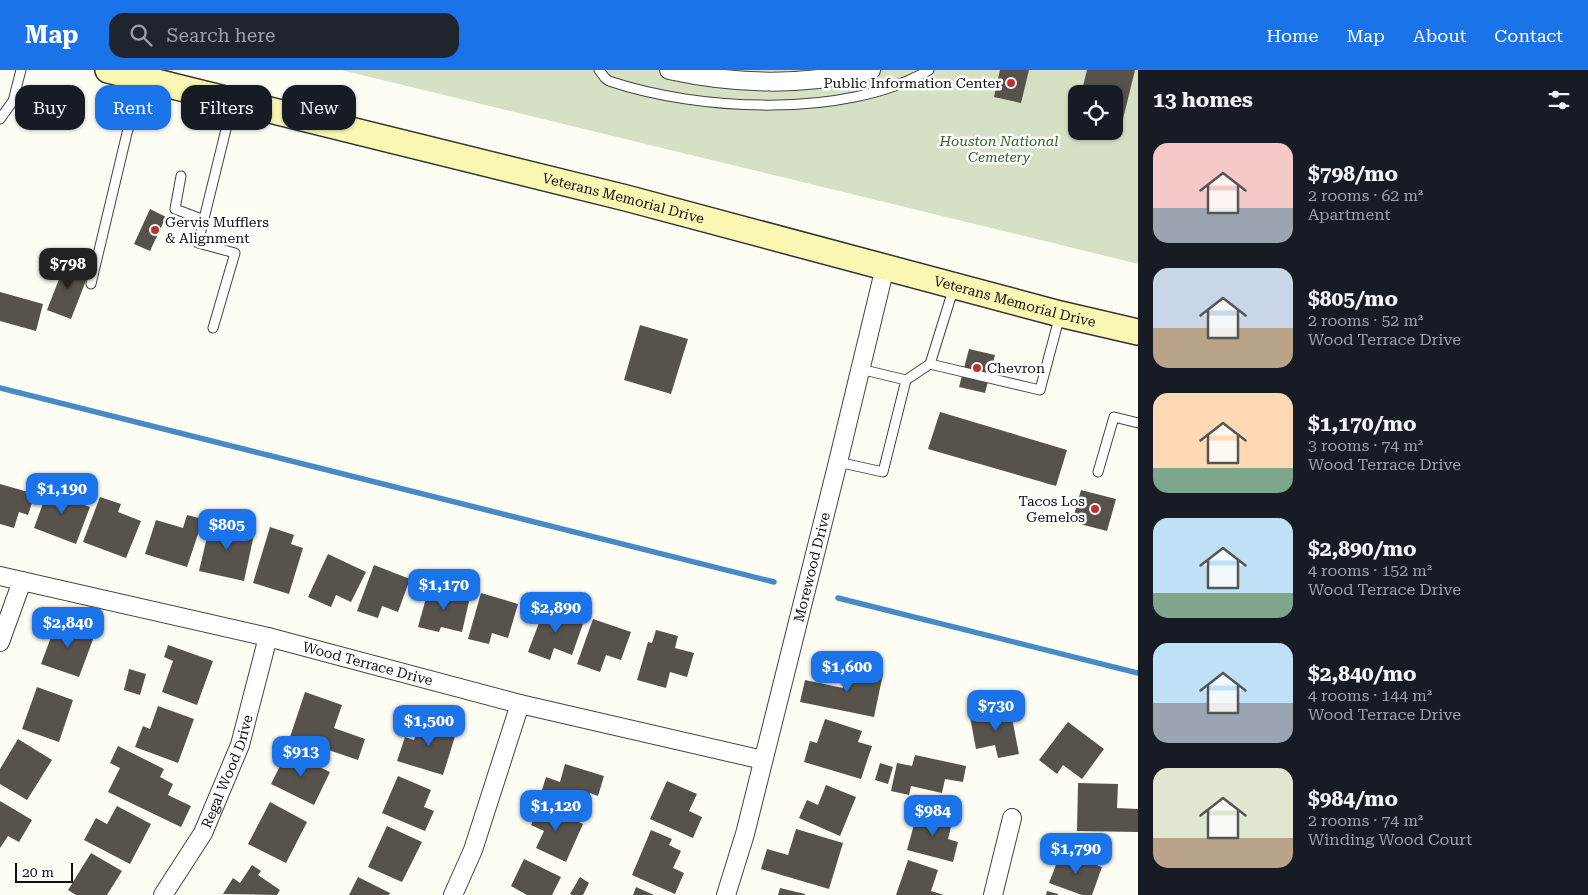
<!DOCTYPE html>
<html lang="en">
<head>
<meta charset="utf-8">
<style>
  :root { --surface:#171b24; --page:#20242c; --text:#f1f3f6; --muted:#9ea1a6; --accent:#1a73e8 }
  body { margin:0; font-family:"Roboto Serif",serif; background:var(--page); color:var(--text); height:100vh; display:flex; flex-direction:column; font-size:19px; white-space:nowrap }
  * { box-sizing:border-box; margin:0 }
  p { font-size:16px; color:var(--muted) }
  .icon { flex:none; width:28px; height:28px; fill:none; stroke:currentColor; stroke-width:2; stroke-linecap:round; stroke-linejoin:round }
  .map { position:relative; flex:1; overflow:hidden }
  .panel { display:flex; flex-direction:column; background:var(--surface); width:450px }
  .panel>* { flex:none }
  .guide { position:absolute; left:15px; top:15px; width:475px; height:45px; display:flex; gap:10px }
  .controls { position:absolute; left:1068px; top:15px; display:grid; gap:10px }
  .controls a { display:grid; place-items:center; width:55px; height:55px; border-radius:10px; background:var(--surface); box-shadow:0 1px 4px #0004; font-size:25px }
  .scale { position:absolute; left:15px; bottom:12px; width:58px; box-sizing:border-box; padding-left:5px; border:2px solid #101010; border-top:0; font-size:14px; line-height:18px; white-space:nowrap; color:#101010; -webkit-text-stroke:4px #fff; paint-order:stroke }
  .price { position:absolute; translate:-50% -42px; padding:0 11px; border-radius:10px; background:var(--accent); color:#fff; font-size:16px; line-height:32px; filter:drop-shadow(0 1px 2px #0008) }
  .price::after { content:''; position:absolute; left:50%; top:30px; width:15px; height:11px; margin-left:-8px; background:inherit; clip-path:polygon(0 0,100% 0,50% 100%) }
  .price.selected { background:#222; color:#fff }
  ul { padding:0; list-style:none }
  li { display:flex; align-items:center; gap:15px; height:125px; padding:0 15px }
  li span { display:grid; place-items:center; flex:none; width:140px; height:100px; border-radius:15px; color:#555 }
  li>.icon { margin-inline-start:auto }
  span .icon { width:60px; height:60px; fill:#fffc; stroke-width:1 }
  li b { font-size:21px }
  h2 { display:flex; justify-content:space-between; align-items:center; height:60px; padding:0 15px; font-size:21px }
  .tag { padding:0 18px; border-radius:15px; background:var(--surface); box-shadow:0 1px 4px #0004; font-size:18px; line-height:45px }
  .tag.selected { background:var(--accent); color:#fff }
  header { display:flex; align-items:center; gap:30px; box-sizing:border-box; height:70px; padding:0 25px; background:var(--accent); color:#fff }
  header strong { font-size:24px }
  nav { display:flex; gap:28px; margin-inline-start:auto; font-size:18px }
  .search { width:350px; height:45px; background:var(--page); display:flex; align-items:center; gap:12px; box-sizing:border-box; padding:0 18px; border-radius:15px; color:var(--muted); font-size:19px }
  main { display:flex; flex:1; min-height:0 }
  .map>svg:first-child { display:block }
  .cemetery { fill:#d6e0c5; fill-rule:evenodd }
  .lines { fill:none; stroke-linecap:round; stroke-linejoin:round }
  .stream { stroke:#478bc5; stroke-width:5.5 }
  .building { fill:#58524d }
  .lane-casing { stroke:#434343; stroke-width:11 }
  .street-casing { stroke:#434343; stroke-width:20 }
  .secondary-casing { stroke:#323232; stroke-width:28 }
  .lane { stroke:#fff; stroke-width:9 }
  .street { stroke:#fff; stroke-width:18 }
  .secondary { stroke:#faf7b3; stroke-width:25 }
  .poi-dot { fill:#b83230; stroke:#fff; stroke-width:2 }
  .labels { text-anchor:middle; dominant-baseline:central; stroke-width:5; stroke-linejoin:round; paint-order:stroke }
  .poi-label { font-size:14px; fill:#101010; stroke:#fff; text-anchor:end }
  .park-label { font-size:14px; font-style:italic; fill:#2d6523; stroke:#fff }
  .street-label { font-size:14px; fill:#101010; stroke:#fff }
</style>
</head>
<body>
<header>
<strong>Map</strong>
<div class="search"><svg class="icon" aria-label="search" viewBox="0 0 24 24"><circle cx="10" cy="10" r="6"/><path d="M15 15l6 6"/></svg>Search here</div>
<nav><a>Home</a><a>Map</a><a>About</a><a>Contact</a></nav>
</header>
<main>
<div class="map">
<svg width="1138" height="825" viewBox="0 0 1138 825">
  <rect width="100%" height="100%" fill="#fefdf4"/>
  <path class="cemetery" d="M341,0H1138V194L1061,175ZM1076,24H1114V61H1076Z"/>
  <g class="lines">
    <path class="stream" d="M0,318L774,512
      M838,528L1138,603"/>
  </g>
  <path class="building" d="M1000,0H1029L1021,33L994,27Z
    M1087,0H1135L1120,61L1114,59V24H1081Z
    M150,139L166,147L150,181L134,174Z
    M68,186L75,189L72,197L89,203L71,249L47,240Z
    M0,222L43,234L36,261L0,251Z
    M640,255L688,269L671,324L624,310Z
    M969,279L995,285L985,323L959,317Z
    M940,342L1067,380L1056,416L928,379Z
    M0,414L35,424L28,445L19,442L14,458L0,454Z
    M50,414L75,423L72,431L90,437L76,474L34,458Z
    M1081,420L1116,429L1107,461L1072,452Z
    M100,427L121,434L118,442L141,451L126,488L83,472Z
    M187,445L203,449L187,497L145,484L156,450L183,458Z
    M211,450L255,460L244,511L199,501Z
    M270,457L294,465L291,474L303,478L289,524L253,513Z
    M328,484L366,502L351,532L336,525L331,537L308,527Z
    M374,495L410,509L398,542L382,536L378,548L357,541Z
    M429,517L470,527L462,562L441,557L439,562L418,557Z
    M481,523L518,534L508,568L492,563L489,574L468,569Z
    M545,537L584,551L572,585L554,578L550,590L528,582Z
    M593,549L631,562L621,590L606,585L600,602L577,594Z
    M57,551L95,564L79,607L41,594Z
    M656,560L678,566L675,578L694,583L687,607L670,602L666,618L637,610L648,572L652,573Z
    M168,575L213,591L197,635L162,622L173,591L164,587Z
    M848,597L883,604L874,647L800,632L805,610L843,618Z
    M129,599L146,604L140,625L124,620Z
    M37,617L73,630L59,672L22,659Z
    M305,622L342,635L334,658L365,669L358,690L290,667Z
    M158,636L194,649L178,693L135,677L143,656L150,659Z
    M1010,638L1019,684L998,688L995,675L976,679L970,647Z
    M421,649L457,660L443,705L397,691L405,667L414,670Z
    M825,649L862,661L858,672L872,676L861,709L804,692L810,671L817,673Z
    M1068,652L1104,679L1082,709L1063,695L1057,704L1039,690Z
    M18,669L52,690L27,730L0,714V699Z
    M118,676L164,699L160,707L173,714L168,725L191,736L181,757L108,722L120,698L110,693Z
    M287,682L330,702L314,735L271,714Z
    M915,685L966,696L963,712L945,709L942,723L911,716L909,725L891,721L897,693L912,696Z
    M880,693L893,697L888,714L875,710Z
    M565,694L604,706L598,726L590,723L583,743L539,730L546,707L560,712Z
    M398,706L431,720L424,737L434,741L425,761L382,743Z
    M667,711L697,724L689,741L702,747L693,768L650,749Z
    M1078,713L1118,714L1117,738L1138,739V762L1077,761Z
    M826,715L856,727L840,766L799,748L807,730L818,735Z
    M0,731L32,750L19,772L8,766L0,778Z
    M270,732L307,752L286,793L248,774Z
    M541,734L583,754L566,792L536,778L544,761L531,755Z
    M117,736L151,754L130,794L84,770L96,748L107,754Z
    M918,740L953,749L948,769L958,772L953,792L907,780Z
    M387,756L422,772L402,812L368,797Z
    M796,759L843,773L829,819L761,799L767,779L788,785Z
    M651,760L672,769L669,775L681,781L673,798L684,803L675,824L632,805Z
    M1061,782L1102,797L1092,825H1082L1049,813Z
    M91,783L122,801L107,825H76L68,820Z
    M524,789L561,807L552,825H527L511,816Z
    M908,790L938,800L931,821L944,825H896Z
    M252,795L261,801L258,805L280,820L277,825L223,824L233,808L240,813Z
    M358,807L390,823L389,825H349Z
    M580,807L589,813L583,825H572L570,824Z
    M636,817L654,825H633Z
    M780,818L805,824V825H778Z
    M1047,821L1058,824V825H1046Z"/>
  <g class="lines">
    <g class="lane-casing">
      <path id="lane" d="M599,0L605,8L609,11C698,41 846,49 929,0
        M0,49L13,31L21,0
        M181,106L175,139L204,150
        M91,214L127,63L143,11
        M213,258L235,183L198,173L233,31
        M930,294L1040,320L1060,245
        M860,299L906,310
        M838,392L883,402L906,310L930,294L954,217
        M1098,402L1114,347L1138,353"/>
    </g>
    <g class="street-casing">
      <g id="street">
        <path d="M669,0C738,15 802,16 871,0"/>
        <path id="s1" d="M0,506L268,567L520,634L763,690"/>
        <path d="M0,572L22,511"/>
        <path id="s2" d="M163,825L203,763L240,675L268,567"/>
        <path d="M453,825L473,780L520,634"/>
        <path id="s3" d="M726,825L745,764L838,392L885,197"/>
        <path d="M993,825L1012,748"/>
      </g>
    </g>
    <g class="secondary-casing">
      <g id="secondary">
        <path id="s4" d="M108,0L626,128L1060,244L1138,262"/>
      </g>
    </g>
    <use href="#lane" class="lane"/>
    <use href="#street" class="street"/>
    <use href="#secondary" class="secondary"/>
  </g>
  <g class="poi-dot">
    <circle cx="1011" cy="13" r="5"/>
    <circle cx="155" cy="160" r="5"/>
    <circle cx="977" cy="298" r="5"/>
    <circle cx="1095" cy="439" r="5"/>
  </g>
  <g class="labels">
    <g class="poi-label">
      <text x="1001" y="13">Public Information Center</text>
      <text x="165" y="152" text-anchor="start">Gervis Mufflers<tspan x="165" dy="16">&amp; Alignment</tspan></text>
      <text x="987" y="298" text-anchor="start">Chevron</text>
      <text x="1085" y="431">Tacos Los<tspan x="1085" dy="16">Gemelos</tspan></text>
    </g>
    <g class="park-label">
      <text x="999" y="71">Houston National<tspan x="999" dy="16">Cemetery</tspan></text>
    </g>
    <g class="street-label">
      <text stroke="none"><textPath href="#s4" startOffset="531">Veterans Memorial Drive</textPath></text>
      <text stroke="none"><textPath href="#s4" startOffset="936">Veterans Memorial Drive</textPath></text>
      <text stroke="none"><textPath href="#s3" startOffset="339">Morewood Drive</textPath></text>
      <text stroke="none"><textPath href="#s1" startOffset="378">Wood Terrace Drive</textPath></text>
      <text stroke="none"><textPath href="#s2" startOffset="140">Regal Wood Drive</textPath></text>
    </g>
  </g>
</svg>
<div class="controls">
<a><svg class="icon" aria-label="locate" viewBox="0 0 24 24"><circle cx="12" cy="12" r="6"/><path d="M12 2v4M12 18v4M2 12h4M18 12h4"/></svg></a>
</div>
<div class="scale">20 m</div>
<b class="price selected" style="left:68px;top:220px">$798</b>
<b class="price" style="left:62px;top:445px">$1,190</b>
<b class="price" style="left:227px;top:481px">$805</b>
<b class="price" style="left:444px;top:541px">$1,170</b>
<b class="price" style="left:556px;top:564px">$2,890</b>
<b class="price" style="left:68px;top:579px">$2,840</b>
<b class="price" style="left:847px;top:623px">$1,600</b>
<b class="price" style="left:996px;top:662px">$730</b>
<b class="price" style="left:429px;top:677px">$1,500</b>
<b class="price" style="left:301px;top:708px">$913</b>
<b class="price" style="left:556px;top:762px">$1,120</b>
<b class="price" style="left:933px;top:767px">$984</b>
<b class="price" style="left:1076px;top:805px">$1,790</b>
<div class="guide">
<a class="tag">Buy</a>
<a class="tag selected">Rent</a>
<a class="tag">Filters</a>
<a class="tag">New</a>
</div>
</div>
<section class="panel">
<h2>13 homes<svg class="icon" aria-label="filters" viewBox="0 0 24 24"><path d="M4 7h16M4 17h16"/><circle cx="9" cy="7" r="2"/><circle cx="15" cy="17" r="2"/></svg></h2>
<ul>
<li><span style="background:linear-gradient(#f6c9c9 65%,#9aa5b1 0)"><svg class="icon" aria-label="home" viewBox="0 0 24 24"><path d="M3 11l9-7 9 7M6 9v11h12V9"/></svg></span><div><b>$798/mo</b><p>2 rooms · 62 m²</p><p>Apartment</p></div></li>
<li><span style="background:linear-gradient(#c9d6e8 60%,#b9a48a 0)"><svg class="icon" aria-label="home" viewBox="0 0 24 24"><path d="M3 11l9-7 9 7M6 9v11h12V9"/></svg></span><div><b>$805/mo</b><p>2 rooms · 52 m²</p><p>Wood Terrace Drive</p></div></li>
<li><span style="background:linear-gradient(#ffd9b3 75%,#7fa58c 0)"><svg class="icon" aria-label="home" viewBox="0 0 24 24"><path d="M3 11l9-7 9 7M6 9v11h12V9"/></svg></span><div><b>$1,170/mo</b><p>3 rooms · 74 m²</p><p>Wood Terrace Drive</p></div></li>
<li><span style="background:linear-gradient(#bfe0f5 75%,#7fa58c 0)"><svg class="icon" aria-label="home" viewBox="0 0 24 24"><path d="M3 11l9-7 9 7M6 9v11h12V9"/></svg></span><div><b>$2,890/mo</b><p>4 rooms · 152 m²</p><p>Wood Terrace Drive</p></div></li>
<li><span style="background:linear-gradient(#bfe0f5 60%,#9aa5b1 0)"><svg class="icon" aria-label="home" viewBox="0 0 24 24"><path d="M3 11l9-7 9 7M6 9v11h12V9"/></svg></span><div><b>$2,840/mo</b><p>4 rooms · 144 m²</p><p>Wood Terrace Drive</p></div></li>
<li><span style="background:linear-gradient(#dfe7d0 70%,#b9a48a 0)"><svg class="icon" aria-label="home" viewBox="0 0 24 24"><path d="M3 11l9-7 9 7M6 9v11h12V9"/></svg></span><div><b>$984/mo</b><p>2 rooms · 74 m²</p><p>Winding Wood Court</p></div></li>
</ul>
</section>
</main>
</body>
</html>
